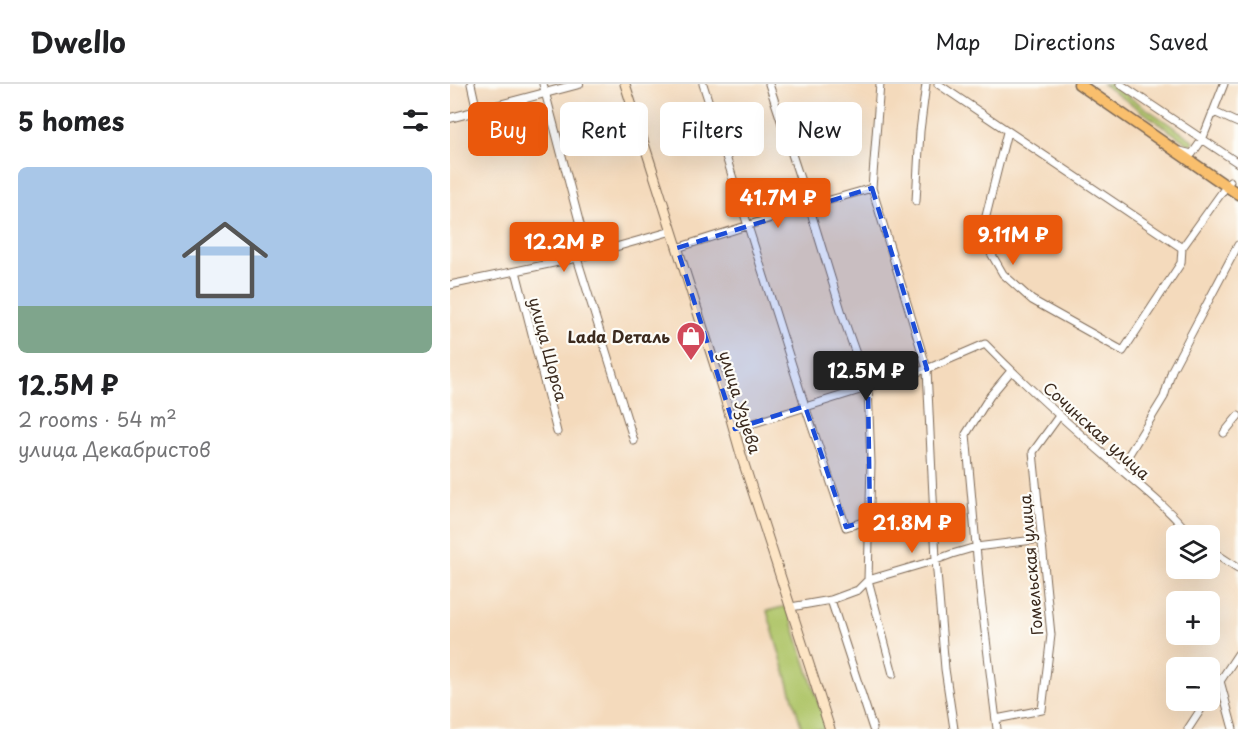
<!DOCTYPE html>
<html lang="en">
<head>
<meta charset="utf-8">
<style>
  :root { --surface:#fff; --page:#f6f6f6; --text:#202124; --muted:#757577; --line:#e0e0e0; --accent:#ea580c }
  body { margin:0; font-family:"Playpen Sans",sans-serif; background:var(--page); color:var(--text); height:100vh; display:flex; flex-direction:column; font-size:22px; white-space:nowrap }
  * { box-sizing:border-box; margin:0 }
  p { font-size:20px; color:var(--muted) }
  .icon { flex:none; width:33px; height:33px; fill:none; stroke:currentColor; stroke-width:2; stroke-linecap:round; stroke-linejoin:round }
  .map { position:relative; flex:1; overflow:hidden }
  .drawer { display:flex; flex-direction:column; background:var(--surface); width:450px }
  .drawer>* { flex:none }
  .hud { position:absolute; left:18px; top:18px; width:570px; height:54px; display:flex; gap:12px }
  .tools { position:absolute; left:716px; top:441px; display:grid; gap:12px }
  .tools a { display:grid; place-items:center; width:54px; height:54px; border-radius:9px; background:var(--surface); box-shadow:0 6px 24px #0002; font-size:30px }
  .price { position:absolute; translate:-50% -51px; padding:0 14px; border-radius:6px; background:var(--accent); color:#fff; font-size:20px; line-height:39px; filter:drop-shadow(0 2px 3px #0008) }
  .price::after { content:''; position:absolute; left:50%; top:36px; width:18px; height:14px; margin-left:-9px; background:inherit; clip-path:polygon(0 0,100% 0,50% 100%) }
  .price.current { background:#222; color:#fff }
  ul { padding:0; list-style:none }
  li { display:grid; align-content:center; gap:12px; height:318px; padding:0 18px }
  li+li { border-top:2px solid var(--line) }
  li span { display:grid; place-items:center; height:186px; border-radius:9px; color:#555 }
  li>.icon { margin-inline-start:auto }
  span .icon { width:108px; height:108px; fill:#fffc; stroke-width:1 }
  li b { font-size:26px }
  h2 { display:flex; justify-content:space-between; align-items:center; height:72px; padding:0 18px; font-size:26px }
  .chip { padding:0 21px; border-radius:9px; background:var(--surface); box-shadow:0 6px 24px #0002; font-size:21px; line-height:54px }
  .chip.current { background:var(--accent); color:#fff }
  header { display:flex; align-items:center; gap:36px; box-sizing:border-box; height:84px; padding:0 30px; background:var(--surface); border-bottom:2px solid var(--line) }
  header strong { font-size:28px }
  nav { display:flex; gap:33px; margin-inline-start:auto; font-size:21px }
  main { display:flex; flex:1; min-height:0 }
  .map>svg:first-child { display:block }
  .green { fill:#b0c66a; stroke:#767844; stroke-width:1.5 }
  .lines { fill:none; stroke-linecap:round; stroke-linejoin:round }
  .minor-casing { stroke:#7c6855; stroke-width:9 }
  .tertiary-casing { stroke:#7c6855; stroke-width:10 }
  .secondary-casing { stroke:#7c6855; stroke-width:11 }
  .primary-casing { stroke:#7c6855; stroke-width:13 }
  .minor { stroke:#fff; stroke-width:7 }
  .tertiary { stroke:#fff; stroke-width:8 }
  .secondary { stroke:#fde5c5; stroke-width:9 }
  .primary { stroke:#f9bf6d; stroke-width:10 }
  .marked { fill:#1d4ed8; fill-opacity:0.2; stroke:#1d4ed8; stroke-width:4.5; stroke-dasharray:12 8; stroke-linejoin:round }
  .labels { text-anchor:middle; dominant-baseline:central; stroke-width:4.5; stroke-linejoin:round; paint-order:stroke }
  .poi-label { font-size:16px; font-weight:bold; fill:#3b2a1e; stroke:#fdfcf7; text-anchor:end }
  .street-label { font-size:16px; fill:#3b2a1e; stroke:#fdfcf7 }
</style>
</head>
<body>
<header>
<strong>Dwello</strong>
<nav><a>Map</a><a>Directions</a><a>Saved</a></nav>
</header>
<main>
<section class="drawer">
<h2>5 homes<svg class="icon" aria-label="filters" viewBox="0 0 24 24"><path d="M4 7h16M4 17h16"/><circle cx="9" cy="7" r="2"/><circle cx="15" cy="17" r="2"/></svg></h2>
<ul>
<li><span style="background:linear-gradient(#a9c7e8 75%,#7fa58c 0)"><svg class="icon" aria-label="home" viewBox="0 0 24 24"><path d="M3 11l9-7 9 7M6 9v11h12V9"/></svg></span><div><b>12.5M ₽</b><p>2 rooms · 54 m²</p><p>улица Декабристов</p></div></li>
</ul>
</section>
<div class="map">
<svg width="788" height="645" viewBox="0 0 788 645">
  <rect width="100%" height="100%" fill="#fdfcf7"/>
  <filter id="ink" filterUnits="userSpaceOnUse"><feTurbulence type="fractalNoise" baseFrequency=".0167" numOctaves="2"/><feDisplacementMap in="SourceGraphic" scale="12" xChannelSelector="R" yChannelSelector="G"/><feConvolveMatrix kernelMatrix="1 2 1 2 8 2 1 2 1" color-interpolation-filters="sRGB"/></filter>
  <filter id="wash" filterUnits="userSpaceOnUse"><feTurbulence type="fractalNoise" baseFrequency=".008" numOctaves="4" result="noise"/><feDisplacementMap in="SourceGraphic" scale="24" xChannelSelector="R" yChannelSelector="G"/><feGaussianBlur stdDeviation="1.35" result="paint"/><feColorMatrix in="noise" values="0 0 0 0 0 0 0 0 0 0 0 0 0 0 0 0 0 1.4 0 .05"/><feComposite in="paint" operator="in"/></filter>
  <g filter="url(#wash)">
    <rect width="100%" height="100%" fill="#f4dabc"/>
    <path class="green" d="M653,0H660L744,57L740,61Z
      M337,522L377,645H352L317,527Z"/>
  </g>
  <g filter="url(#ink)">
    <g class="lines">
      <g class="minor-casing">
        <path id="minor" d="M21,0L27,27
          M93,0L138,171
          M253,0L355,322L396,443L420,436
          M319,0L359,122L394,236L418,304L421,379L418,496L443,590
          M430,0L422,104L477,285L486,476L495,585L504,645
          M488,0L732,164
          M670,0L788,79
          M764,28L788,39
          M557,48L531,152L553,190L582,216L673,267L731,179L732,164L780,97
          M730,67L742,70L752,56L774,0
          M466,117L470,47L476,0
          M227,164L359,122L422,104
          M127,174L184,357
          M66,187L107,348
          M0,201L127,174L222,147
          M285,345L477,285L535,260C575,301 617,339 660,376C688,401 718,423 741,452
          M774,349L788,332
          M670,385L714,313L722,286L788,161
          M759,465L788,484
          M381,516L423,645
          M341,523L381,516L408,506L418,496L486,476L502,470L526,463L592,455
          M770,597L783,645
          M759,614L788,570
          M546,635L592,626L601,551L583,368L609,332
          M547,645L530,506L516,350L540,312L561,287
          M738,645L757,616"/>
      </g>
      <g class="tertiary-casing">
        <path id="tertiary" d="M0,34L129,0"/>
      </g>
      <g class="secondary-casing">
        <path id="secondary" d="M175,0L273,307L292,374L380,645"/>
      </g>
      <g class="primary-casing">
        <path id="primary" d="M629,0L788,110"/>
      </g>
      <use href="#minor" class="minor"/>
      <use href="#tertiary" class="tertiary"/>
      <use href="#secondary" class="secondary"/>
      <use href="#primary" class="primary"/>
    </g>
  </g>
  <path class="marked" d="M422,104L477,285L418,304L420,436L396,443L355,322L285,345L227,164Z"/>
  <defs>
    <g id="shop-pin" transform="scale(1.5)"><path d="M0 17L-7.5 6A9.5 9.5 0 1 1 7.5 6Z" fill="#d1495b" stroke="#fdfcf7"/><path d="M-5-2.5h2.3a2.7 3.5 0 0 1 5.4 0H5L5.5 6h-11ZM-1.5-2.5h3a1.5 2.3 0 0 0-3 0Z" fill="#fff"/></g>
  </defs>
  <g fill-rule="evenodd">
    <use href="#shop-pin" x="241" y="252"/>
  </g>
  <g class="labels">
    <g class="poi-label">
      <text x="220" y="252">Lada Dеталь</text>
    </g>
    <g class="street-label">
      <text transform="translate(99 265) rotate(75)">улица Щорса</text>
      <text transform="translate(291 318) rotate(73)">улица Узуева</text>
      <text transform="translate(647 346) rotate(42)">Сочинская улица</text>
      <text transform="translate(580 481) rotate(-95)">Гомельская улица</text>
    </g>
  </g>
</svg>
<div class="tools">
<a><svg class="icon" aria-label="layers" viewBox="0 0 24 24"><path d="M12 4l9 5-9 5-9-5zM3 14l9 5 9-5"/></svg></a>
<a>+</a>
<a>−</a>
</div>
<b class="price" style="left:328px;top:145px">41.7M ₽</b>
<b class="price" style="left:563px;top:182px">9.11M ₽</b>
<b class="price" style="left:114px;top:189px">12.2M ₽</b>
<b class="price current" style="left:416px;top:318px">12.5M ₽</b>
<b class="price" style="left:462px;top:470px">21.8M ₽</b>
<div class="hud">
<a class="chip current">Buy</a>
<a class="chip">Rent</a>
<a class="chip">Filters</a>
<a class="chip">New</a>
</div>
</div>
</main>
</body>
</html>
